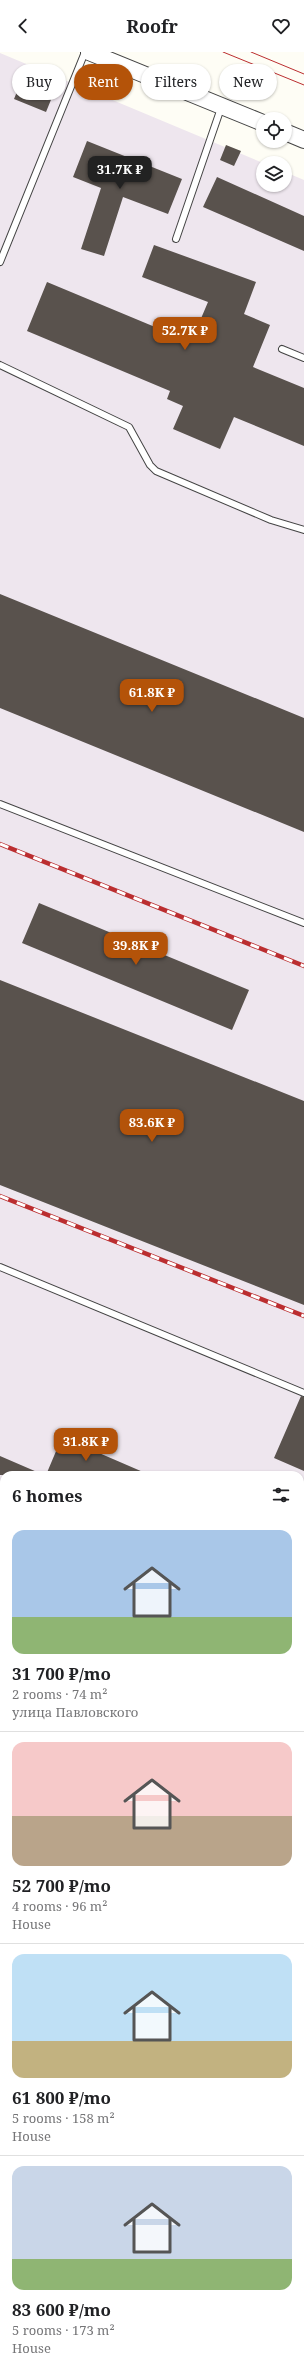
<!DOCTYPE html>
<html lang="en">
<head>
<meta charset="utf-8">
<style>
  :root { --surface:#fff; --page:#f6f6f6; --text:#202124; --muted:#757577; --line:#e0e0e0; --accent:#b45309 }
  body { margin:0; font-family:"Noto Serif",serif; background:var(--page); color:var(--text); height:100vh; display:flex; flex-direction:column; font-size:15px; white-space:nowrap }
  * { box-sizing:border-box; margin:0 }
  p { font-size:13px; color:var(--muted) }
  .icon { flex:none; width:22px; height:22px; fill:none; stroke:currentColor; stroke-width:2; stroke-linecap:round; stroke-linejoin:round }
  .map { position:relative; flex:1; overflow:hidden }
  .drawer { position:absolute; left:0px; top:1419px; width:304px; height:904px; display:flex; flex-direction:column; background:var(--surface); border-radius:12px 12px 0 0; box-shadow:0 1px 3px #0004 }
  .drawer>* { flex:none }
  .hud { position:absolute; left:12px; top:12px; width:280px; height:36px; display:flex; gap:8px }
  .controls { position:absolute; left:256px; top:60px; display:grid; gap:8px }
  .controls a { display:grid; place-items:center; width:36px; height:36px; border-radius:50%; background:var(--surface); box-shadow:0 1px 3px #0004; font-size:20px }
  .price { position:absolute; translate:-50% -34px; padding:0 9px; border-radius:8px; background:var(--accent); color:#fff; font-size:13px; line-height:26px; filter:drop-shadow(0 1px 2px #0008) }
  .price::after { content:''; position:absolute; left:50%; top:24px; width:12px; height:9px; margin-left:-6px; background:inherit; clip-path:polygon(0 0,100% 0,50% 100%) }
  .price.current { background:#222; color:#fff }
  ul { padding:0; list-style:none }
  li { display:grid; align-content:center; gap:8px; height:212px; padding:0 12px }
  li+li { border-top:1px solid var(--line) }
  li span { display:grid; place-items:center; height:124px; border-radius:12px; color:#555 }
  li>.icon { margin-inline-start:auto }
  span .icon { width:72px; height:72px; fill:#fffc; stroke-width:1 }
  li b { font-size:17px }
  h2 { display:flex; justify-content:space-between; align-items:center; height:48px; padding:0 12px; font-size:17px }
  .tag { padding:0 14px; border-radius:18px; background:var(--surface); box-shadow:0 1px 3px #0004; font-size:14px; line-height:36px }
  .tag.current { background:var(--accent); color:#fff }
  header { display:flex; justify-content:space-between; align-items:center; height:52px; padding:0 12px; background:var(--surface); font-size:18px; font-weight:700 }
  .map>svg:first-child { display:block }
  .industrial { fill:#eee6ee }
  .building { fill:#59524d }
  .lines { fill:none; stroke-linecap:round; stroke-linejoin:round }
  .service-casing { stroke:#444; stroke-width:8 }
  .tertiary-casing { stroke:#444; stroke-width:18 }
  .service { stroke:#fff; stroke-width:6 }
  .tertiary { stroke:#fff; stroke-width:16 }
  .tram { stroke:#bb2e30; stroke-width:1 }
  .rail-casing { stroke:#bb2e30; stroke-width:4.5 }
  .rail { stroke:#fff; stroke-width:3; stroke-dasharray:9; stroke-linecap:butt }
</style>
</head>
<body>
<header><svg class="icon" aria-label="back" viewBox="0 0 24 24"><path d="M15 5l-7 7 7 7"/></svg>Roofr<svg class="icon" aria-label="heart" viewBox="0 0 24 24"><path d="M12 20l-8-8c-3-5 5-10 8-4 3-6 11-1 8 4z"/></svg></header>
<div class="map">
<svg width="304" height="2323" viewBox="0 0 304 2323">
  <rect width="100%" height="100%" fill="#fefdf5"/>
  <path class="industrial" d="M0,1L263,111V133H285V120L304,128V2054L300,2055V1423H4V2109L0,2110Z"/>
  <path class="building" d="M23,25L55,38L46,60L14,47Z
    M87,89L182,127L168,162L123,145L104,204L81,197L101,136L73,125Z
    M226,93L241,99L234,114L220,108Z
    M217,125L304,164V199L203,155Z
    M154,193L256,230L244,262L270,273L253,315L304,336V394L234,365L220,397L173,377L183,354L167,347L170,339L27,279L47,230L191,290L208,250L142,225Z
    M0,542L304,666V780L0,656Z
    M39,851L249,938L232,978L22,891Z
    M0,928L304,1049V1253L0,1133Z
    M301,1344L304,1345V1419L274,1406Z
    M62,1385L150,1423H46Z
    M0,1404L44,1423H0Z"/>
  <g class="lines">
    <g class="service-casing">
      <path id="service" d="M176,187L221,56
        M0,210L85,0
        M282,297L304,306
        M0,313L129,375L150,413L156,419L271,468L304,478
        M0,752L304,871
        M0,1215L304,1341
        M300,2102H304"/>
    </g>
    <g class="tertiary-casing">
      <path id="tertiary" d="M89,0L263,71
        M285,80L304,88"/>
    </g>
    <use href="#service" class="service"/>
    <use href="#tertiary" class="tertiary"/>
    <path class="tram" d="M223,0L304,33
      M251,0L304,22"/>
    <g class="rail-casing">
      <path id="rail" d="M0,792L304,914
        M0,1144L304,1264
        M300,1538L304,1539
        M0,1562L4,1565
        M0,1589L4,1591
        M0,1608L4,1610
        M300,1702L304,1703
        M300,1864L304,1860
        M300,1909L304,1906
        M0,2254L4,2245
        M1,2323L4,2318"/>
    </g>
    <use href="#rail" class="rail"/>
  </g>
</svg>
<div class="controls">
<a><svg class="icon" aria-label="locate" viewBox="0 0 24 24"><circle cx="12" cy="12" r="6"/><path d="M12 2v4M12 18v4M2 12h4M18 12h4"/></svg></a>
<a><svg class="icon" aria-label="layers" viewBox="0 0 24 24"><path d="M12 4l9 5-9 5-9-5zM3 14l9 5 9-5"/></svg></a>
</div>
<b class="price current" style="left:120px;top:138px">31.7K ₽</b>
<b class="price" style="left:185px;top:299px">52.7K ₽</b>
<b class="price" style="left:152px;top:661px">61.8K ₽</b>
<b class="price" style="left:136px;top:914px">39.8K ₽</b>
<b class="price" style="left:152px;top:1091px">83.6K ₽</b>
<b class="price" style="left:86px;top:1410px">31.8K ₽</b>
<div class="hud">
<a class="tag">Buy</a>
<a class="tag current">Rent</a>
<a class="tag">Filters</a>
<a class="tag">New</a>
</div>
<section class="drawer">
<h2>6 homes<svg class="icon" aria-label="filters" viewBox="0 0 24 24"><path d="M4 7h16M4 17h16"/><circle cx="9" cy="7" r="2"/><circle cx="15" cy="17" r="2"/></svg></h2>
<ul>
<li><span style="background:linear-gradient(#a9c7e8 70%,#8fb573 0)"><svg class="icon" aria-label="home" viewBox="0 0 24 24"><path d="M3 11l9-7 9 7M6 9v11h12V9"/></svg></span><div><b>31 700 ₽/mo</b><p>2 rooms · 74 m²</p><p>улица Павловского</p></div></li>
<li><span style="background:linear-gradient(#f6c9c9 60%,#b9a48a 0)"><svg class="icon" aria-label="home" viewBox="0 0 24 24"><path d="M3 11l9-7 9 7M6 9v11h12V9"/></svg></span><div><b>52 700 ₽/mo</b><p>4 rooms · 96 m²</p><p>House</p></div></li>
<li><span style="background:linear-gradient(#bfe0f5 70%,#c2b280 0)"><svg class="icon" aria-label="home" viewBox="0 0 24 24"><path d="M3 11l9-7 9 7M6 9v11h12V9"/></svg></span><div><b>61 800 ₽/mo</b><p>5 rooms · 158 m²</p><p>House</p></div></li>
<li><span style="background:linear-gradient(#c9d6e8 75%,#8fb573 0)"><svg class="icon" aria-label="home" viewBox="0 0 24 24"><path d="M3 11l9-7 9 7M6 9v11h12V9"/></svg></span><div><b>83 600 ₽/mo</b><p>5 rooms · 173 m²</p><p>House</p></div></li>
</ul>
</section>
</div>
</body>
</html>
